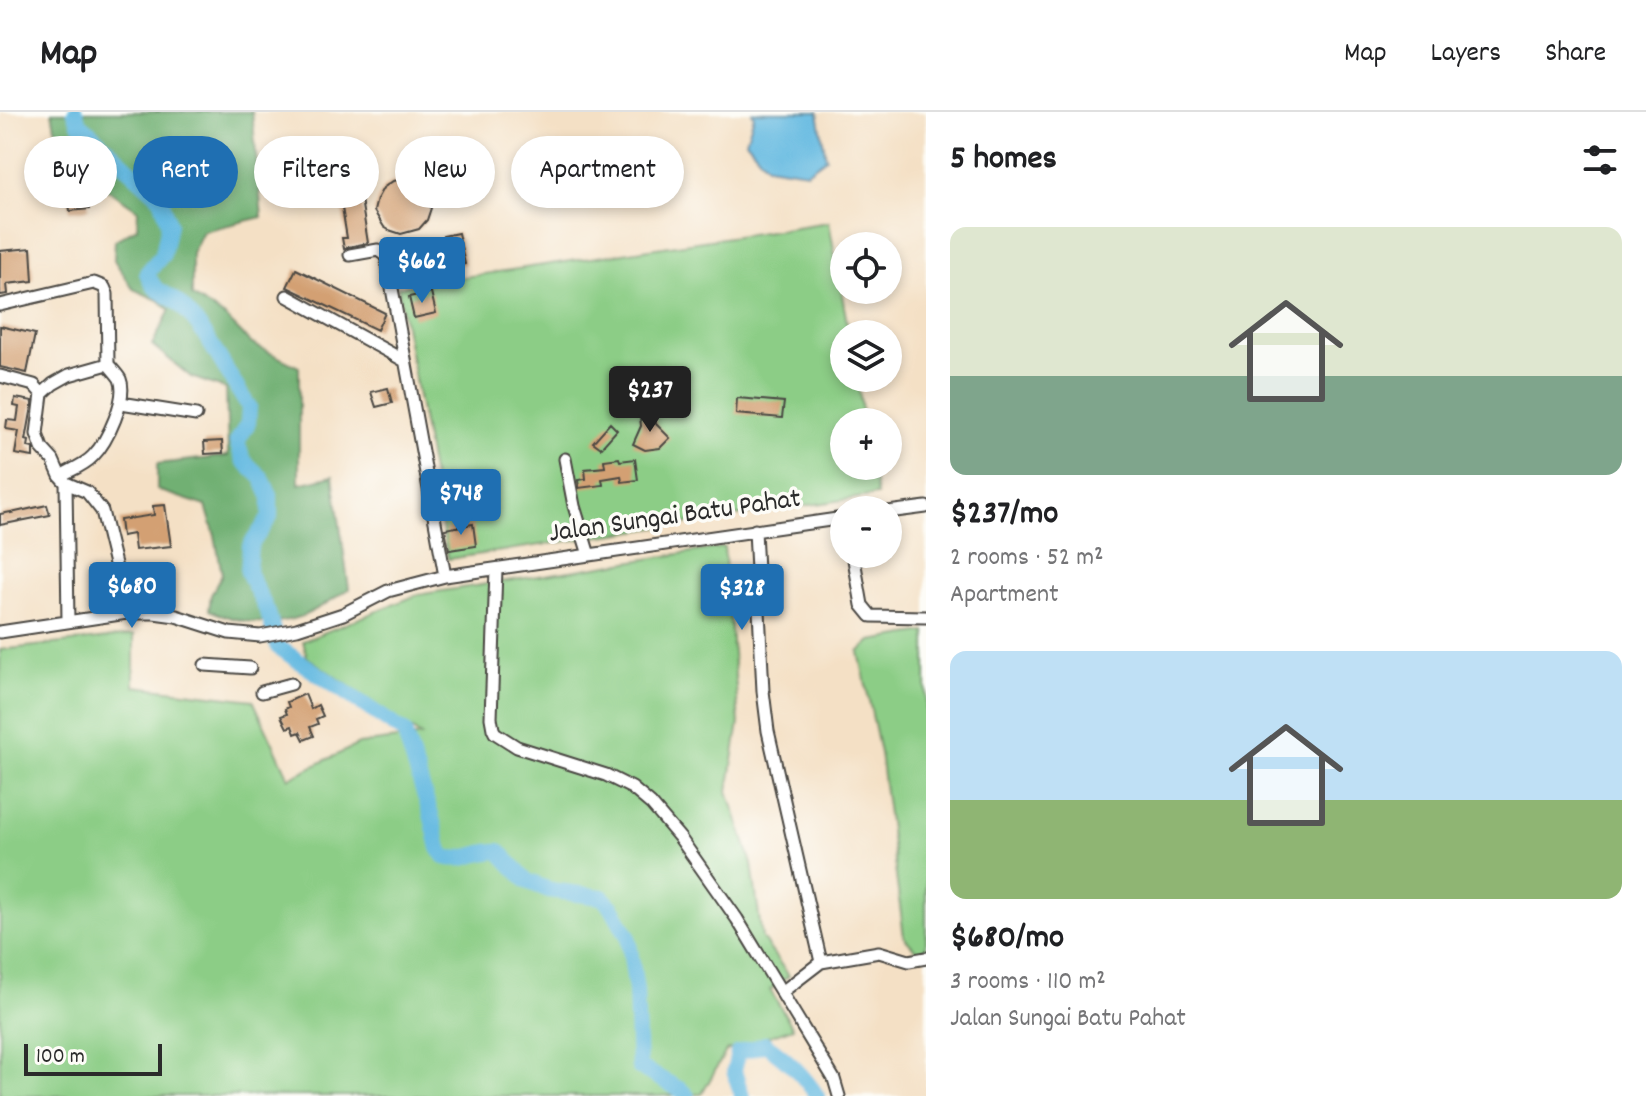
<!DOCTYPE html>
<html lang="en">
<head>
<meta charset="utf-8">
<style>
  :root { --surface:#fff; --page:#f6f6f6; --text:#202124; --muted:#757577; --line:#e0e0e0; --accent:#1f6fb2 }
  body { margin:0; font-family:Dekko,sans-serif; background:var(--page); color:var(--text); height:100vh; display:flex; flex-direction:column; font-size:30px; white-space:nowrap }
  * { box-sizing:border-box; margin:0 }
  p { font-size:26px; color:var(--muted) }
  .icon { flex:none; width:44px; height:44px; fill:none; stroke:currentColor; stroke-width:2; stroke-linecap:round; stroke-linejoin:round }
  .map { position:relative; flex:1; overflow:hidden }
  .panel { display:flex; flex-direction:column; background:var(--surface); width:720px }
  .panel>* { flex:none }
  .guide { position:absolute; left:24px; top:24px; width:760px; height:72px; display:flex; gap:16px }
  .controls { position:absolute; left:830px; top:120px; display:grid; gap:16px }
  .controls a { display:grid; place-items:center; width:72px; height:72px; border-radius:50%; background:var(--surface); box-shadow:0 4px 12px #0003; font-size:40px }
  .scale { position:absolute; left:24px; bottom:20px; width:138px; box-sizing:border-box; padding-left:8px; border:4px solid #2b2b2b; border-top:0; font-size:22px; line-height:28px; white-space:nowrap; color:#2b2b2b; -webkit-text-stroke:6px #fdfcf7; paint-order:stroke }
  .price { position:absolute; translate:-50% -68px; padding:0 18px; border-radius:8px; background:var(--accent); color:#fff; font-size:26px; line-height:52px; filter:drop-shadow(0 2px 4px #0008) }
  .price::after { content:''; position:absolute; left:50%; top:48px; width:24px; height:18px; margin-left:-12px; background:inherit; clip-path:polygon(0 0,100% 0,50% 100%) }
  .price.current { background:#222; color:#fff }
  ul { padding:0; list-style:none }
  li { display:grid; align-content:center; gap:16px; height:424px; padding:0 24px }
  li span { display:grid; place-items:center; height:248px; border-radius:16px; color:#555 }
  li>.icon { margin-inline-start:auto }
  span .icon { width:144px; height:144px; fill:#fffc; stroke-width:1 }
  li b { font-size:34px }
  h2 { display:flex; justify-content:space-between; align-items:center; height:96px; padding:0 24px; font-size:34px }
  .pill { padding:0 28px; border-radius:36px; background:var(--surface); box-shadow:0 4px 12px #0003; font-size:28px; line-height:72px }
  .pill.current { background:var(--accent); color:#fff }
  header { display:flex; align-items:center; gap:48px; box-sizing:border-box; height:112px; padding:0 40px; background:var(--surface); border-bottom:2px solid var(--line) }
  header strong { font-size:38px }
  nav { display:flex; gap:44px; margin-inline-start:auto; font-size:28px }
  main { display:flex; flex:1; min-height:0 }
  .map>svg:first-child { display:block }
  .green { fill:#8ccd86; stroke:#5c7c58; stroke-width:2 }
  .forest { fill:#71b073; stroke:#4e6e4f; stroke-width:2 }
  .water { fill:#65bae1; stroke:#487286; stroke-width:2 }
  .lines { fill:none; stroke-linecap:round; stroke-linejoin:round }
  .river { stroke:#65bae1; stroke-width:16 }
  .building { fill:#d3a073 }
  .minor-casing { stroke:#494642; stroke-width:15 }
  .minor { stroke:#fff; stroke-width:11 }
  .labels { text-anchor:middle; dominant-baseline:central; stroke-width:7; stroke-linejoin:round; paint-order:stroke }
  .street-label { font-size:28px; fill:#2b2b2b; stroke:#fdfcf7 }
</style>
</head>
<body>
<header>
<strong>Map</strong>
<nav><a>Map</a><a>Layers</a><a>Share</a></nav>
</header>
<main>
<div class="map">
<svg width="926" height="984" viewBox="0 0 926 984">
  <rect width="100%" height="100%" fill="#fdfcf7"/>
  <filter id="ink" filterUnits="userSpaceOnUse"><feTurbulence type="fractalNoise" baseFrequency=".0125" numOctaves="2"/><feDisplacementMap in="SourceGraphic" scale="16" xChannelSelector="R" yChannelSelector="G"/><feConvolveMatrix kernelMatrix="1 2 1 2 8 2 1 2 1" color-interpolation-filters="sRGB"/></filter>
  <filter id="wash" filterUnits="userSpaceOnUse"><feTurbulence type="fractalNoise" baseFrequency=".006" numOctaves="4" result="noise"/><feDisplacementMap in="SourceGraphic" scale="32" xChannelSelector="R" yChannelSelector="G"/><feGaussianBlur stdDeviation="1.8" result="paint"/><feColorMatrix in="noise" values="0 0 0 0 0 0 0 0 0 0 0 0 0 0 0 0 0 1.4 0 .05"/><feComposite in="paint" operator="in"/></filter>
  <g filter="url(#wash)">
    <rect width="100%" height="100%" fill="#f4e0c5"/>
    <path class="green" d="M829,110L849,222H844V266H857L864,310H844V354H872L877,383L448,447L398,175Z
      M724,435L739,611L728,679L752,752L762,826L789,864L770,878L793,916L726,939L702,982L657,984H0V538L134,523V574L253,588L289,666L359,632L421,624L307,545L303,529L417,483Z
      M926,520V842L920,843L904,825L880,641L859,540L871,529Z"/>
    <path class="forest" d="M52,0H252L262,105L203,119L192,141V184L225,205L252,232L299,255V372L333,364L349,477C334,486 317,499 300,505C267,515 240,511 209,498L211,483L222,462L215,424L206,394L157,378V352L228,344L226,277L191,265L152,233L170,198L160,189L133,177L114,148L115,128L137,116L138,98L88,64L55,16Z"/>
    <path class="water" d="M752,0H818L826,46L807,60L767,54L746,29L754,4Z"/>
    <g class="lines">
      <path class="river" d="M75,0L79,11L161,86L169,112L163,142L147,161C155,182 163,178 178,191C205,214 228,264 249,295L248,311L237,330L243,348L262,366L270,384V405L250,434L248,460L268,501L278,535L404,620L432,706L439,736L445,745C464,751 480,738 499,739L527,769L549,778L602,785L613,797L628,824L636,878L639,955L681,978L687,984
        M742,984L734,959L738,941L765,932C786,946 803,962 817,984"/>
    </g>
    <g id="blocks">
      <path class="building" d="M85,66L89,97L70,99L66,68Z
        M405,67L417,70L426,79L431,96L427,108L419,117L401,122L389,118L384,115L374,99L377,87L383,76L393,69Z
        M358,68L368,131L348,135L344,137L342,126H347L338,71Z
        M458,121L465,152L450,156L443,124Z
        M31,136L33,169L7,172L8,182L0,183V139Z
        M296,157L385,201L377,218L287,175Z
        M431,180L436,201L414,206L409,185Z
        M0,214L35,222L27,261L0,255Z
        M388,276L392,291L376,295L371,280Z
        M15,286L33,289L26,328L29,329L28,335L33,336V345L15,342L19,319L6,317L7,308L17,309L19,295L14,294Z
        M737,286L784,290L782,306L736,302Z
        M654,302L656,312L670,326L660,336L645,338L633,332L641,314L640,305Z
        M610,311L617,318L601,336L593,330Z
        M222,329L223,341L205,342L204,330Z
        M619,346L620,349L635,347L638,368L622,370L621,364L602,367L603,373L579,376L578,368L586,367L585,357L605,355L604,348Z
        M47,393L50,403L0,413V402L11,400V401Z
        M165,393L171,434L135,438L133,422L122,424L120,408L154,403L153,394Z
        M473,412L476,434L449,438L445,417Z
        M305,582L311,597L318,593L323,604L316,607L318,612L310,615L314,624L304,628L300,620L295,622L292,614L287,616L281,604L287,602L285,597L289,595L287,590Z"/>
    </g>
  </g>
  <g filter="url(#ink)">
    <use href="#blocks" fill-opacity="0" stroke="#494642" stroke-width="2"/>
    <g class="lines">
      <g class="minor-casing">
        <path id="minor" d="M350,143L378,138L386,144L445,464
          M287,184L405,249
          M0,193L94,171L104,175L107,182L108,252L69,263L53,272L42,282L37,322L42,336L53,348L60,364L66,371L68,510
          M0,264L34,273L42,282
          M121,291L196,303
          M565,347L574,394L589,443
          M60,364C71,358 85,353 93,344C107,330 128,286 120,267C117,262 111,256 108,252
          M66,371L87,380L102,399L127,501
          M888,400L926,395
          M755,418L763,579L768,619L821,850
          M853,442L862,493L871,504L926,505
          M496,457L491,606L493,617L495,621L517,635L606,663L632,676L651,692L680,726L737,807L834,967L839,984
          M0,520L127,501H154L176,504L229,521L260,524L297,517L343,502L388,479L445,464L844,406
          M205,553L250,556
          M262,580L291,572
          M782,880L821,850L879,840L909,849L926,846"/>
      </g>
      <use href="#minor" class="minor"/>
    </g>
  </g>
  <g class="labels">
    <g class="street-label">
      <text transform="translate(675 406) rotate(-8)">Jalan Sungai Batu Pahat</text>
    </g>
  </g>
</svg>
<div class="controls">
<a><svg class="icon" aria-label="locate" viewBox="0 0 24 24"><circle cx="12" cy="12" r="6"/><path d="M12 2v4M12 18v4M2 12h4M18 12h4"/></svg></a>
<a><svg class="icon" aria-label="layers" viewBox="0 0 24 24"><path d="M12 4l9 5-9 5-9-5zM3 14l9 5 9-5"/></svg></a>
<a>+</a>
<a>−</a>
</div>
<div class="scale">100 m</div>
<b class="price" style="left:422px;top:193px">$662</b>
<b class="price current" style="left:650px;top:322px">$237</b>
<b class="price" style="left:461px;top:425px">$748</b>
<b class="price" style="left:132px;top:518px">$680</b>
<b class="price" style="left:742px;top:520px">$328</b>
<div class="guide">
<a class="pill">Buy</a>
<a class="pill current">Rent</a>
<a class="pill">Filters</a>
<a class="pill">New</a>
<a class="pill">Apartment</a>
</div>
</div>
<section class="panel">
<h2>5 homes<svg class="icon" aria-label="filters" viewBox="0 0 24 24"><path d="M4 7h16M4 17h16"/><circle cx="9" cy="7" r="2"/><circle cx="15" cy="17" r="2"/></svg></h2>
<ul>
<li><span style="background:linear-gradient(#dfe7d0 60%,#7fa58c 0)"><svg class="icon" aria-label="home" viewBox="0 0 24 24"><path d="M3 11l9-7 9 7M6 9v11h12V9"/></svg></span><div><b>$237/mo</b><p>2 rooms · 52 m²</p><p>Apartment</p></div></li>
<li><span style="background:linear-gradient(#bfe0f5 60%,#8fb573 0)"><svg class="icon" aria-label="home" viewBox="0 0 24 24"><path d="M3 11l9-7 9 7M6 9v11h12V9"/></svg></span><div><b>$680/mo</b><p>3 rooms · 110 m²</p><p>Jalan Sungai Batu Pahat</p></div></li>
</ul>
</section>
</main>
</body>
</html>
